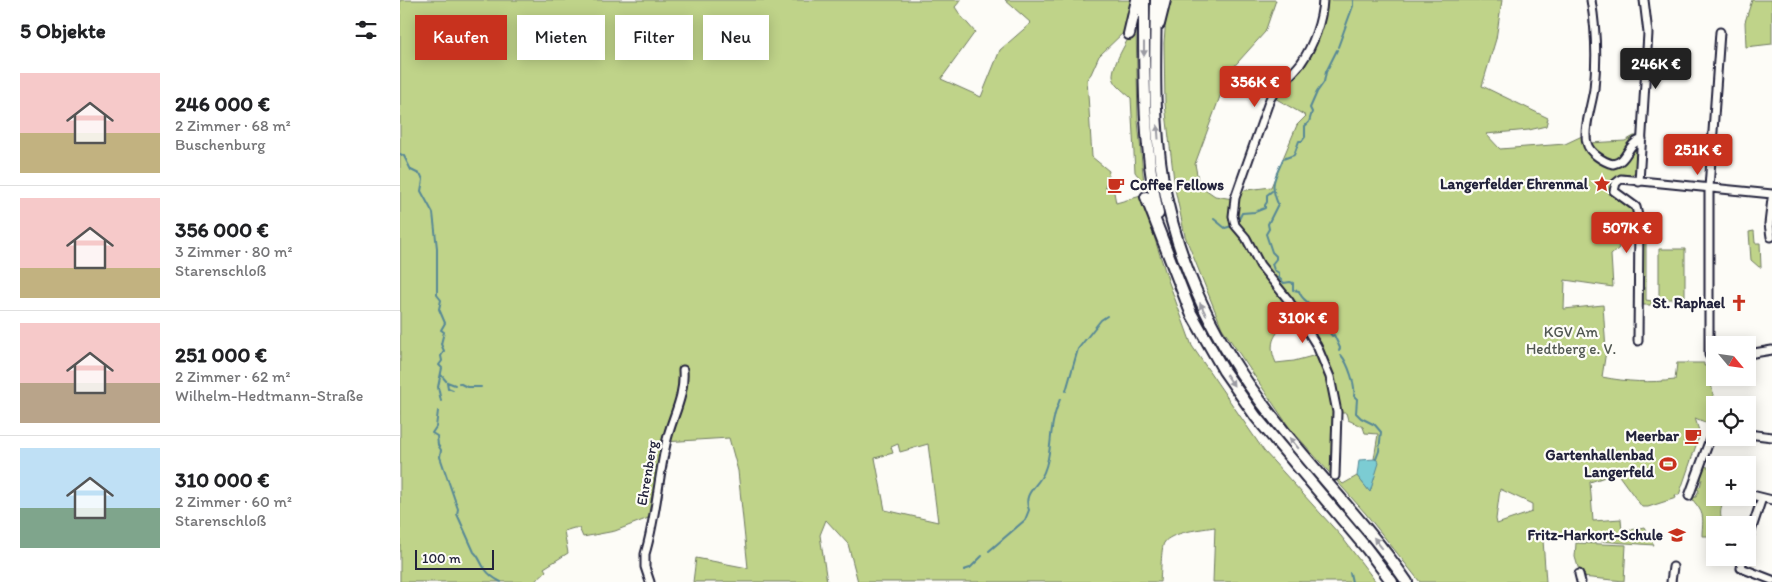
<!DOCTYPE html>
<html lang="de">
<head>
<meta charset="utf-8">
<style>
  :root { --surface:#fff; --page:#f2f2f2; --text:#202124; --muted:#757577; --line:#e0e0e0; --accent:#c8321e }
  body { margin:0; font-family:Itim,sans-serif; background:var(--page); color:var(--text); height:100vh; display:flex; flex-direction:column; font-size:19px; white-space:nowrap }
  * { box-sizing:border-box; margin:0 }
  p { font-size:16px; color:var(--muted) }
  .icon { flex:none; width:28px; height:28px; fill:none; stroke:currentColor; stroke-width:2; stroke-linecap:round; stroke-linejoin:round }
  .map { position:relative; flex:1; overflow:hidden }
  .side { display:flex; flex-direction:column; background:var(--surface); width:400px }
  .side>* { flex:none }
  .hud { position:absolute; left:15px; top:15px; width:475px; height:45px; display:flex; gap:10px }
  .needle { width:32px; rotate:119deg }
  .buttons { position:absolute; left:1306px; top:336px; display:grid; gap:10px }
  .buttons a { display:grid; place-items:center; width:50px; height:50px; border-radius:0px; background:var(--surface); box-shadow:0 2px 12px #0003; font-size:25px }
  .scale { position:absolute; left:15px; bottom:12px; width:79px; box-sizing:border-box; padding-left:5px; border:2px solid #22223b; border-top:0; font-size:14px; line-height:18px; white-space:nowrap; color:#22223b; -webkit-text-stroke:4px #fdfcf7; paint-order:stroke }
  .price { position:absolute; translate:-50% -42px; padding:0 11px; border-radius:5px; background:var(--accent); color:#fff; font-size:16px; line-height:32px; filter:drop-shadow(0 1px 2px #0008) }
  .price::after { content:''; position:absolute; left:50%; top:30px; width:15px; height:11px; margin-left:-8px; background:inherit; clip-path:polygon(0 0,100% 0,50% 100%) }
  .price.selected { background:#222; color:#fff }
  ul { padding:0; list-style:none }
  li { display:flex; align-items:center; gap:15px; height:125px; padding:0 20px }
  li+li { border-top:1px solid var(--line) }
  li span { display:grid; place-items:center; flex:none; width:140px; height:100px; border-radius:0px; color:#555 }
  li>.icon { margin-inline-start:auto }
  span .icon { width:60px; height:60px; fill:#fffc; stroke-width:1 }
  li b { font-size:21px }
  h2 { display:flex; justify-content:space-between; align-items:center; height:60px; padding:0 20px; font-size:21px }
  .chip { padding:0 18px; border-radius:0px; background:var(--surface); box-shadow:0 2px 12px #0003; font-size:18px; line-height:45px }
  .chip.selected { background:var(--accent); color:#fff }
  main { display:flex; flex:1; min-height:0 }
  .map>svg:first-child { display:block }
  .green { fill:#bfd389; stroke:#707a62; fill-rule:evenodd }
  .water { fill:#7bccd3; stroke:#578896 }
  .lines { fill:none; stroke-linecap:round; stroke-linejoin:round }
  .stream { stroke:#578896; stroke-width:2 }
  .minor-casing { stroke:#22223b; stroke-width:11 }
  .highway-casing { stroke:#22223b; stroke-width:14 }
  .minor { stroke:#fdfcf7; stroke-width:7 }
  .highway { stroke:#fdfcf7; stroke-width:10 }
  .oneway { fill:#9a9aa2 }
  .labels { text-anchor:middle; dominant-baseline:central; stroke-width:4.5; stroke-linejoin:round; paint-order:stroke }
  .poi-label { font-size:15px; font-weight:bold; fill:#22223b; stroke:#fdfcf7; text-anchor:end }
  .park-label { font-size:15px; fill:#515752; stroke:#fdfcf7 }
  .street-label { font-size:15px; fill:#22223b; stroke:#fdfcf7 }
</style>
</head>
<body>
<main>
<section class="side">
<h2>5 Objekte<svg class="icon" aria-label="filters" viewBox="0 0 24 24"><path d="M4 7h16M4 17h16"/><circle cx="9" cy="7" r="2"/><circle cx="15" cy="17" r="2"/></svg></h2>
<ul>
<li><span style="background:linear-gradient(#f6c9c9 60%,#c2b280 0)"><svg class="icon" aria-label="home" viewBox="0 0 24 24"><path d="M3 11l9-7 9 7M6 9v11h12V9"/></svg></span><div><b>246 000 €</b><p>2 Zimmer · 68 m²</p><p>Buschenburg</p></div></li>
<li><span style="background:linear-gradient(#f6c9c9 70%,#c2b280 0)"><svg class="icon" aria-label="home" viewBox="0 0 24 24"><path d="M3 11l9-7 9 7M6 9v11h12V9"/></svg></span><div><b>356 000 €</b><p>3 Zimmer · 80 m²</p><p>Starenschloß</p></div></li>
<li><span style="background:linear-gradient(#f6c9c9 60%,#b9a48a 0)"><svg class="icon" aria-label="home" viewBox="0 0 24 24"><path d="M3 11l9-7 9 7M6 9v11h12V9"/></svg></span><div><b>251 000 €</b><p>2 Zimmer · 62 m²</p><p>Wilhelm-Hedtmann-Straße</p></div></li>
<li><span style="background:linear-gradient(#bfe0f5 60%,#7fa58c 0)"><svg class="icon" aria-label="home" viewBox="0 0 24 24"><path d="M3 11l9-7 9 7M6 9v11h12V9"/></svg></span><div><b>310 000 €</b><p>2 Zimmer · 60 m²</p><p>Starenschloß</p></div></li>
</ul>
</section>
<div class="map">
<svg width="1372" height="582" viewBox="0 0 1372 582">
  <rect width="100%" height="100%" fill="#fdfcf7"/>
  <filter id="ink" filterUnits="userSpaceOnUse"><feTurbulence type="fractalNoise" baseFrequency=".02" numOctaves="2"/><feDisplacementMap in="SourceGraphic" scale="10" xChannelSelector="R" yChannelSelector="G"/><feConvolveMatrix kernelMatrix="1 2 1 2 8 2 1 2 1" color-interpolation-filters="sRGB"/></filter>
  <g filter="url(#ink)">
    <path class="green" d="M0,0H561L555,7L561,16L575,32L541,79L581,97L600,50L631,23L605,0H731L726,30L699,56L691,74L687,79L692,157L709,171L705,187H713L716,203L741,196L768,280L792,346L864,451L941,536L976,582H813L815,527C803,529 770,532 764,543C761,548 761,574 760,582H458L448,544L426,520L420,535L427,582H293L296,558L348,568L338,471L329,438L264,442L251,517L215,531L183,537L179,528H174L164,531L168,553L144,568L146,571L134,582H0ZM498,444L500,452L528,444L538,522L485,510L475,458L493,453L491,447Z
      M770,0H876L865,32L829,72L795,164L799,185L815,196L833,199L839,191L871,187L897,125L906,116L873,97L909,54L925,0H1102L1096,39L1082,86L1148,118L1146,126L1129,130L1086,134L1100,149L1165,144L1182,136L1190,143L1225,141L1234,136H1238L1237,169C1233,176 1231,174 1224,175C1220,175 1215,178 1213,181C1207,191 1228,203 1234,208L1236,221H1246V300L1252,301L1251,305H1240L1239,235L1217,239L1219,248L1211,255L1213,287L1165,280L1164,309L1203,305L1206,351L1202,377C1227,382 1250,383 1275,380L1277,363H1304V366L1308,365L1314,400L1315,426L1295,418L1300,434L1279,495H1275L1276,498L1248,507H1242L1217,473L1190,482L1193,521L1221,519L1222,532L1244,527L1254,545L1127,536L1143,540L1146,582H1020L966,514L889,427L822,328L785,236L775,189L765,104L764,43L766,17ZM896,315L920,354L894,361L876,363C865,338 879,330 896,315ZM936,413H946L948,420L963,427L965,433L978,434L974,459H976L978,463L970,492L957,476L943,484L935,476ZM1100,489L1132,504V512L1097,524L1096,519Z
      M1352,0H1372V44L1346,47L1345,22Z
      M735,25L736,26L738,121L744,184L735,172L731,98C725,92 717,87 714,80C708,69 730,38 735,25Z
      M1354,231L1355,243H1360L1361,267H1359L1351,260L1349,232Z
      M1259,249H1285V299H1259Z
      M1305,461L1304,466L1315,469V498H1324C1321,508 1317,519 1327,525H1315V536H1302C1302,525 1305,517 1299,508C1296,503 1293,502 1292,497H1296L1299,490L1295,488L1296,486L1300,487L1302,479L1299,478Z
      M1176,543L1226,545L1224,581L1181,577L1175,557Z"/>
    <path class="water" d="M976,459L979,463L970,492L957,476L959,460Z"/>
    <g class="lines">
      <path class="stream" d="M938,47L953,6V0
        M937,50L926,72L924,82L917,92L910,108L912,112L909,122L905,126V137L902,141H899L894,155L883,159C875,179 869,183 878,204L868,224L869,229L866,234L872,252L876,256V259L872,264L874,270L879,273V278L884,283L890,282L893,283V290L899,291C901,300 909,301 914,309C925,310 930,323 929,332L932,336L934,335L940,348L939,351
        M0,154L4,156L11,170L21,175L23,180L21,191L33,213L37,248V295L41,300L39,309L45,323L41,330L44,332L41,344L44,351L41,356L42,361L39,365L42,368L38,387L41,401
        M814,219L825,228L832,226
        M838,221L842,213L855,212L865,208V205L867,202V195L872,191
        M941,355C948,363 956,386 954,396L957,399L956,413L961,418L975,425L981,432L979,451L976,459
        M41,375L47,382L55,385
        M47,382L48,388L53,390
        M59,383L67,387H81
        M666,391L678,349L701,320L707,316
        M38,411L36,427L32,433L37,436L38,445L41,450L40,457L58,509L57,514L74,552C80,557 80,563 85,569C89,575 95,579 101,582
        M589,551L625,520L629,510C622,492 638,487 644,472C652,453 649,437 654,418C655,412 658,405 660,399
        M564,570L570,568L582,556
        M950,573L952,582"/>
      <g class="minor-casing">
        <path id="minor" d="M923,0C922,21 913,46 901,63C891,76 878,85 870,99L835,198L833,216L835,225L846,238L860,265L889,301L917,346L930,377L937,412L935,476
          M1191,0C1196,29 1197,60 1194,89C1192,104 1183,129 1187,143C1189,153 1204,162 1213,164C1229,161 1225,145 1242,139
          M1239,182L1248,33L1244,0
          M1371,237L1369,224L1372,199
          M1238,341L1239,220L1236,207L1214,191L1216,183L1221,179L1372,194
          M1348,354L1372,350
          M1315,359L1311,357L1309,355V188L1320,32
          M1348,434L1372,437
          M1348,494L1372,500
          M1289,496L1313,431H1315
          M1348,540L1362,498
          M1343,558L1341,568L1372,580
          M1179,574L1181,582
          M250,582L245,567V554C256,518 258,480 266,444C271,418 285,399 283,370
          M1271,582L1273,567"/>
      </g>
      <g class="highway-casing">
        <path id="highway" d="M744,0C744,72 743,143 758,214
          M756,0C755,60 753,122 763,181C779,270 816,344 871,415C915,472 966,523 1007,582
          M759,24L765,0
          M729,34L737,0
          M746,197L791,313L824,371L856,417L967,549L992,582"/>
      </g>
      <use href="#minor" class="minor"/>
      <use href="#highway" class="highway"/>
    </g>
    <defs><path id="oneway-solid" d="M-6-.8H1V-3.2L6.5 0L1 3.2V.8H-6Z" transform="scale(1.25)"/></defs>
    <g class="oneway">
      <use href="#oneway-solid" transform="translate(744 49) rotate(90)"/>
      <use href="#oneway-solid" transform="translate(758 132) rotate(-94)"/>
      <use href="#oneway-solid" transform="translate(803 309) rotate(-116)"/>
      <use href="#oneway-solid" transform="translate(830 380) rotate(56)"/>
      <use href="#oneway-solid" transform="translate(894 443) rotate(-130)"/>
      <use href="#oneway-solid" transform="translate(978 543) rotate(-128)"/>
    </g>
  </g>
  <defs>
    <g id="sight-bare" transform="scale(1.35)"><path d="M0-6L1.8-2.2L6-1.7L2.9 1.2L3.7 5.4L0 3.3L-3.7 5.4L-2.9 1.2L-6-1.7L-1.8-2.2Z" fill="#c8321e" stroke="#fdfcf7" stroke-width="2.5" paint-order="stroke"/></g>
    <g id="cafe-bare" transform="scale(1.35)"><path d="M-5.5-4.5H6V0H3Q3 3.5 0 3.5H-2.5Q-5.5 3.5-5.5 0ZM3-3.2v2h1.7v-2ZM-6 4.5H4V6H-6Z" fill="#c8321e" stroke="#fdfcf7" stroke-width="2.5" paint-order="stroke"/></g>
    <g id="church-bare" transform="scale(1.35)"><path d="M-1.2-6h2.4v3.5h3.3v2.4h-3.3V6h-2.4V-.1h-3.3v-2.4h3.3Z" fill="#c8321e" stroke="#fdfcf7" stroke-width="2.5" paint-order="stroke"/></g>
    <g id="stadium-bare" transform="scale(1.35)"><path d="M0-5a6.5 5 0 1 0 0 10a6.5 5 0 1 0 0-10ZM-3.5-1.8h7v3.6h-7Z" fill="#c8321e" stroke="#fdfcf7" stroke-width="2.5" paint-order="stroke"/></g>
    <g id="school-bare" transform="scale(1.35)"><path d="M0-5L7-2L0 1L-7-2ZM-4 1L0 2.5L4 1V4Q0 6-4 4Z" fill="#c8321e" stroke="#fdfcf7" stroke-width="2.5" paint-order="stroke"/></g>
  </defs>
  <g fill-rule="evenodd">
    <use href="#sight-bare" x="1202" y="184"/>
    <use href="#cafe-bare" x="716" y="185"/>
    <use href="#church-bare" x="1339" y="303"/>
    <use href="#cafe-bare" x="1293" y="436"/>
    <use href="#stadium-bare" x="1268" y="464"/>
    <use href="#school-bare" x="1277" y="535"/>
  </g>
  <g class="labels">
    <g class="poi-label">
      <text x="1188" y="184">Langerfelder Ehrenmal</text>
      <text x="730" y="185" text-anchor="start">Coffee Fellows</text>
      <text x="1325" y="303">St. Raphael</text>
      <text x="1279" y="436">Meerbar</text>
      <text x="1254" y="455">Gartenhallenbad<tspan x="1254" dy="17">Langerfeld</tspan></text>
      <text x="1263" y="535">Fritz-Harkort-Schule</text>
    </g>
    <g class="park-label">
      <text x="1171" y="332">KGV Am<tspan x="1171" dy="17">Hedtberg e. V.</tspan></text>
    </g>
    <g class="street-label">
      <text transform="translate(247 473) rotate(-80)">Ehrenberg</text>
    </g>
  </g>
</svg>
<div class="buttons">
<a><svg class="needle" viewBox="-14 -14 28 28"><path d="M0-13l5 13h-10z" fill="#e53935"/><path d="M0 13l5-13h-10z" fill="#757577"/></svg></a>
<a><svg class="icon" aria-label="locate" viewBox="0 0 24 24"><circle cx="12" cy="12" r="6"/><path d="M12 2v4M12 18v4M2 12h4M18 12h4"/></svg></a>
<a>+</a>
<a>−</a>
</div>
<div class="scale">100 m</div>
<b class="price selected" style="left:1256px;top:90px">246K €</b>
<b class="price" style="left:855px;top:108px">356K €</b>
<b class="price" style="left:1298px;top:176px">251K €</b>
<b class="price" style="left:1227px;top:254px">507K €</b>
<b class="price" style="left:903px;top:344px">310K €</b>
<div class="hud">
<a class="chip selected">Kaufen</a>
<a class="chip">Mieten</a>
<a class="chip">Filter</a>
<a class="chip">Neu</a>
</div>
</div>
</main>
</body>
</html>
